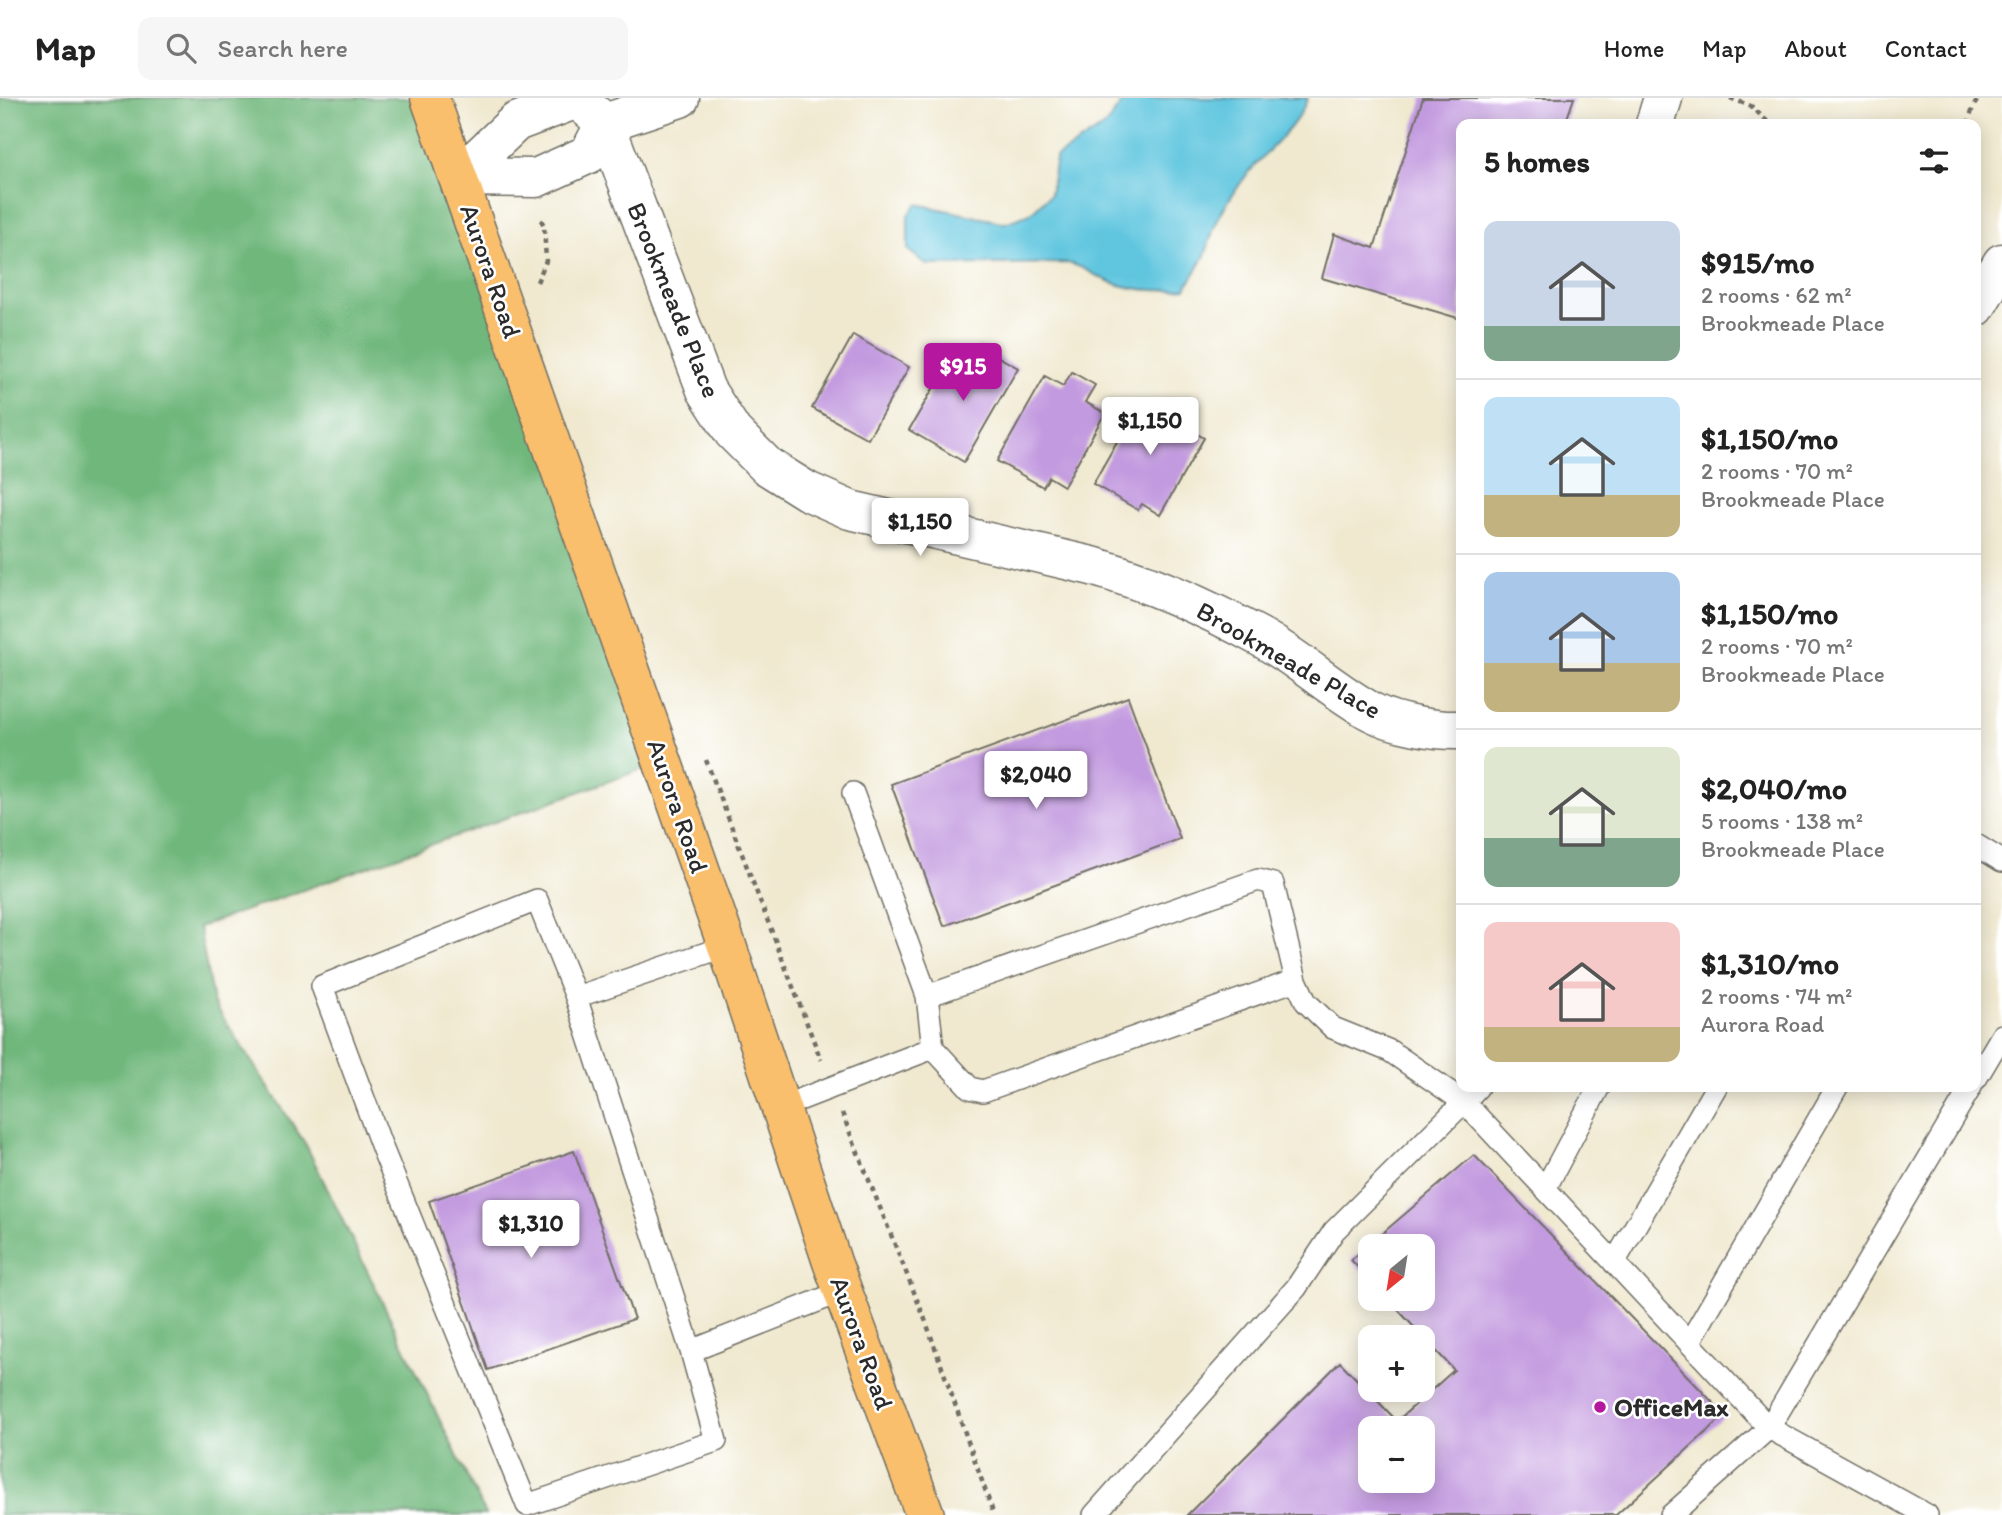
<!DOCTYPE html>
<html lang="en">
<head>
<meta charset="utf-8">
<style>
  :root { --surface:#fff; --page:#f6f6f6; --text:#222; --muted:#767676; --line:#e0e0e0; --accent:#b5179e }
  body { margin:0; font-family:Itim,sans-serif; background:var(--page); color:var(--text); height:100vh; display:flex; flex-direction:column; font-size:26px; white-space:nowrap }
  * { box-sizing:border-box; margin:0 }
  p { font-size:23px; color:var(--muted) }
  .icon { flex:none; width:38px; height:38px; fill:none; stroke:currentColor; stroke-width:2; stroke-linecap:round; stroke-linejoin:round }
  .map { position:relative; flex:1; overflow:hidden }
  .sheet { position:absolute; left:1456px; top:21px; width:525px; height:973px; display:flex; flex-direction:column; background:var(--surface); border-radius:14px; box-shadow:0 4px 18px #0003 }
  .sheet>* { flex:none }
  .needle { width:46px; rotate:210deg }
  .fabs { position:absolute; left:1358px; top:1136px; display:grid; gap:14px }
  .fabs a { display:grid; place-items:center; width:77px; height:77px; border-radius:14px; background:var(--surface); box-shadow:0 4px 18px #0003; font-size:35px }
  .price { position:absolute; translate:-50% -60px; padding:0 16px; border-radius:7px; background:#fff; color:#222; font-size:23px; line-height:46px; filter:drop-shadow(0 2px 4px #0008) }
  .price::after { content:''; position:absolute; left:50%; top:42px; width:21px; height:16px; margin-left:-10px; background:inherit; clip-path:polygon(0 0,100% 0,50% 100%) }
  .price.on { background:var(--accent); color:#fff }
  ul { padding:0; list-style:none }
  li { display:flex; align-items:center; gap:21px; height:175px; padding:0 28px }
  li+li { border-top:2px solid var(--line) }
  li span { display:grid; place-items:center; flex:none; width:196px; height:140px; border-radius:14px; color:#555 }
  li>.icon { margin-inline-start:auto }
  span .icon { width:84px; height:84px; fill:#fffc; stroke-width:1 }
  li b { font-size:30px }
  h2 { display:flex; justify-content:space-between; align-items:center; height:84px; padding:0 28px; font-size:30px }
  header { display:flex; align-items:center; gap:42px; box-sizing:border-box; height:98px; padding:0 35px; background:var(--surface); border-bottom:2px solid var(--line) }
  header strong { font-size:33px }
  nav { display:flex; gap:38px; margin-inline-start:auto; font-size:24px }
  .search { width:490px; height:63px; background:var(--page); display:flex; align-items:center; gap:18px; box-sizing:border-box; padding:0 24px; border-radius:14px; color:var(--muted); font-size:26px }
  .map>svg:first-child { display:block }
  .forest { fill:#70b77c; stroke:#4e7154; stroke-width:2 }
  .water { fill:#61c6df; stroke:#467885; stroke-width:2 }
  .building { fill:#c29adf; fill-rule:evenodd }
  .lines { fill:none; stroke-linecap:round; stroke-linejoin:round }
  .service-casing { stroke:#706e65; stroke-width:24 }
  .minor-casing { stroke:#706e65; stroke-width:41 }
  .primary-casing { stroke:#706e65; stroke-width:41 }
  .path { stroke:#706e65; stroke-width:4.5; stroke-dasharray:5 5; stroke-linecap:butt }
  .service { stroke:#fff; stroke-width:21 }
  .minor { stroke:#fff; stroke-width:38 }
  .primary { stroke:#f9bf6d; stroke-width:38 }
  .poi-dot { fill:#b5179e; stroke:#fff; stroke-width:2.5 }
  .labels { text-anchor:middle; dominant-baseline:central; stroke-width:5; stroke-linejoin:round; paint-order:stroke }
  .street-label { font-size:26px; fill:#2b2b2b; stroke:#fff }
  .poi-label { font-size:26px; font-weight:bold; fill:#2b2b2b; stroke:#fff; text-anchor:start }
</style>
</head>
<body>
<header>
<strong>Map</strong>
<div class="search"><svg class="icon" aria-label="search" viewBox="0 0 24 24"><circle cx="10" cy="10" r="6"/><path d="M15 15l6 6"/></svg>Search here</div>
<nav><a>Home</a><a>Map</a><a>About</a><a>Contact</a></nav>
</header>
<div class="map">
<svg width="2002" height="1417" viewBox="0 0 2002 1417">
  <rect width="100%" height="100%" fill="#fff"/>
  <filter id="ink" filterUnits="userSpaceOnUse"><feTurbulence type="fractalNoise" baseFrequency=".0143" numOctaves="2"/><feDisplacementMap in="SourceGraphic" scale="14" xChannelSelector="R" yChannelSelector="G"/><feConvolveMatrix kernelMatrix="1 2 1 2 8 2 1 2 1" color-interpolation-filters="sRGB"/></filter>
  <filter id="wash" filterUnits="userSpaceOnUse"><feTurbulence type="fractalNoise" baseFrequency=".00686" numOctaves="4" result="noise"/><feDisplacementMap in="SourceGraphic" scale="28" xChannelSelector="R" yChannelSelector="G"/><feGaussianBlur stdDeviation="1.57" result="paint"/><feColorMatrix in="noise" values="0 0 0 0 0 0 0 0 0 0 0 0 0 0 0 0 0 1.4 0 .05"/><feComposite in="paint" operator="in"/></filter>
  <g filter="url(#wash)">
    <rect width="100%" height="100%" fill="#f0e9d0"/>
    <path class="forest" d="M0,0H430L663,664L199,829L213,904L306,1047L486,1417H0Z"/>
    <path class="water" d="M1125,0H1308C1294,36 1258,57 1238,89C1230,100 1221,113 1216,126C1211,136 1209,147 1205,157C1200,168 1192,179 1186,190C1160,194 1133,193 1108,183C1093,177 1085,169 1068,165L927,167L908,152V117L917,106L1005,125L1030,116L1050,97L1056,59L1106,27Z"/>
    <g id="blocks">
      <path class="building" d="M1423,0H1574L1565,26H1461V221L1322,180L1334,136L1374,150Z
        M853,237L909,269L868,341L812,310Z
        M979,248L1018,270L964,364L909,332L951,260L966,269Z
        M1072,274L1095,287L1085,304L1105,315L1064,388L1049,379L1043,389L997,363L1045,278L1063,288Z
        M1168,300L1191,313L1182,327L1204,340L1160,417L1142,406L1138,412L1093,386L1140,303L1160,314Z
        M1128,599L1180,741L944,828L891,686Z
        M574,1053L634,1221L488,1272L429,1103Z
        M1474,1057L1725,1317L1616,1417H1187L1340,1264L1397,1323L1454,1272L1387,1200H1423V1148H1370V1182L1351,1162ZM1370,1330H1423V1382H1370Z"/>
    </g>
  </g>
  <g filter="url(#ink)">
    <use href="#blocks" fill-opacity="0" stroke="#706e65" stroke-width="2"/>
    <g class="lines">
      <g class="service-casing">
        <path id="service" d="M853,695L927,898
          M1976,747L2002,763
          M727,848L576,899L537,802L322,888L383,1052L527,1407L716,1343L691,1253L843,1193
          M576,899L691,1253
          M933,950L970,990L983,993L1296,882
          M1976,981L2002,937
          M781,1009L933,950L927,898L1258,782L1273,786L1296,882L1306,904L1333,930L1390,953L1464,1004L1478,989
          M1545,1091L1599,989
          M1614,1165L1716,989
          M1689,1245L1837,989
          M1094,1417L1296,1190L1334,1133L1464,1004L1769,1330L1971,989
          M1671,1417L1769,1330L1927,1417"/>
      </g>
      <g class="minor-casing">
        <path id="minor" d="M680,0L605,25L706,292L733,334L767,368L807,393L850,412L1092,468C1151,485 1207,510 1260,539C1300,561 1333,593 1372,614C1395,626 1436,633 1461,632
          M577,1L605,25L589,56L536,80L458,79L516,24Z
          M1655,26L1663,0
          M1976,209L2002,165"/>
      </g>
      <g class="primary-casing">
        <path id="primary" d="M430,0L727,848L832,1164L925,1417"/>
      </g>
      <path class="path" d="M1730,0L1751,8L1770,26
        M1968,26L1973,9L1979,0
        M537,184L546,163L544,127L539,119
        M706,662L821,962
        M842,1015L926,1224L994,1417"/>
      <use href="#service" class="service"/>
      <use href="#minor" class="minor"/>
      <use href="#primary" class="primary"/>
    </g>
  </g>
  <circle class="poi-dot" cx="1600" cy="1309" r="7"/>
  <g class="labels">
    <g class="street-label">
      <text transform="translate(491 173) rotate(71)">Aurora Road</text>
      <text transform="translate(674 202) rotate(68)">Brookmeade Place</text>
      <text transform="translate(1289 562) rotate(30)">Brookmeade Place</text>
      <text transform="translate(678 708) rotate(71)">Aurora Road</text>
      <text transform="translate(862 1245) rotate(70)">Aurora Road</text>
    </g>
    <g class="poi-label">
      <text x="1614" y="1309">OfficeMax</text>
    </g>
  </g>
</svg>
<div class="fabs">
<a><svg class="needle" viewBox="-14 -14 28 28"><path d="M0-13l5 13h-10z" fill="#e53935"/><path d="M0 13l5-13h-10z" fill="#767676"/></svg></a>
<a>+</a>
<a>−</a>
</div>
<b class="price on" style="left:963px;top:305px">$915</b>
<b class="price" style="left:1150px;top:359px">$1,150</b>
<b class="price" style="left:920px;top:460px">$1,150</b>
<b class="price" style="left:1036px;top:713px">$2,040</b>
<b class="price" style="left:531px;top:1162px">$1,310</b>
<section class="sheet">
<h2>5 homes<svg class="icon" aria-label="filters" viewBox="0 0 24 24"><path d="M4 7h16M4 17h16"/><circle cx="9" cy="7" r="2"/><circle cx="15" cy="17" r="2"/></svg></h2>
<ul>
<li><span style="background:linear-gradient(#c9d6e8 75%,#7fa58c 0)"><svg class="icon" aria-label="home" viewBox="0 0 24 24"><path d="M3 11l9-7 9 7M6 9v11h12V9"/></svg></span><div><b>$915/mo</b><p>2 rooms · 62 m²</p><p>Brookmeade Place</p></div></li>
<li><span style="background:linear-gradient(#bfe0f5 70%,#c2b280 0)"><svg class="icon" aria-label="home" viewBox="0 0 24 24"><path d="M3 11l9-7 9 7M6 9v11h12V9"/></svg></span><div><b>$1,150/mo</b><p>2 rooms · 70 m²</p><p>Brookmeade Place</p></div></li>
<li><span style="background:linear-gradient(#a9c7e8 65%,#c2b280 0)"><svg class="icon" aria-label="home" viewBox="0 0 24 24"><path d="M3 11l9-7 9 7M6 9v11h12V9"/></svg></span><div><b>$1,150/mo</b><p>2 rooms · 70 m²</p><p>Brookmeade Place</p></div></li>
<li><span style="background:linear-gradient(#dfe7d0 65%,#7fa58c 0)"><svg class="icon" aria-label="home" viewBox="0 0 24 24"><path d="M3 11l9-7 9 7M6 9v11h12V9"/></svg></span><div><b>$2,040/mo</b><p>5 rooms · 138 m²</p><p>Brookmeade Place</p></div></li>
<li><span style="background:linear-gradient(#f6c9c9 75%,#c2b280 0)"><svg class="icon" aria-label="home" viewBox="0 0 24 24"><path d="M3 11l9-7 9 7M6 9v11h12V9"/></svg></span><div><b>$1,310/mo</b><p>2 rooms · 74 m²</p><p>Aurora Road</p></div></li>
</ul>
</section>
</div>
</body>
</html>
